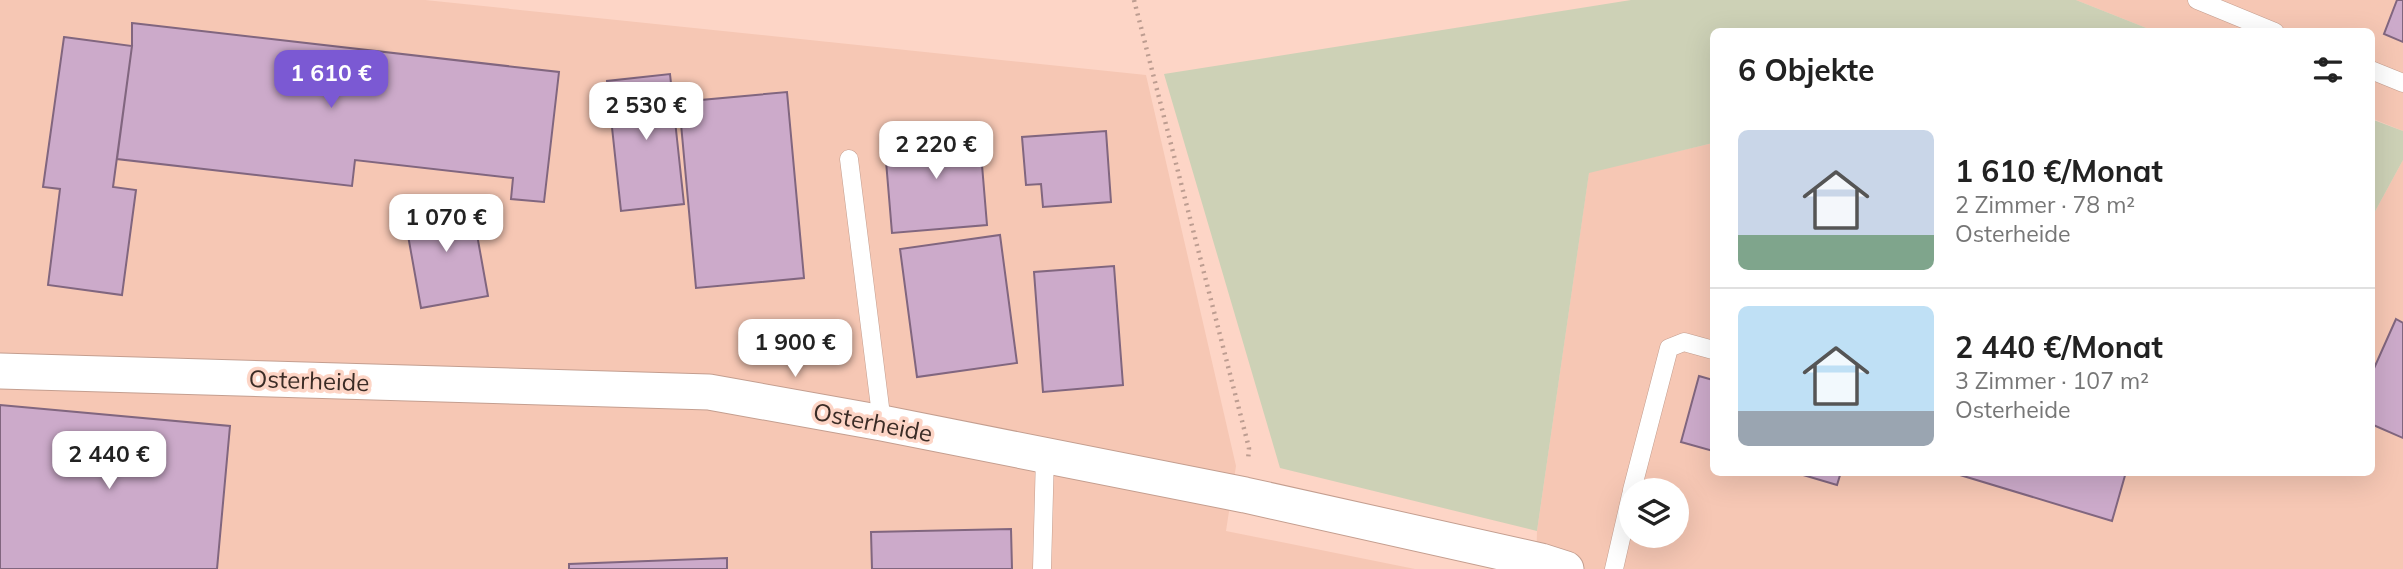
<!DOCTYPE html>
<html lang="de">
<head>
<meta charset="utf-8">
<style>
  :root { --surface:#fff; --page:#f2f2f2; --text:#222; --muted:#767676; --line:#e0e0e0; --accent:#7b59d3 }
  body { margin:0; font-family:Mulish,sans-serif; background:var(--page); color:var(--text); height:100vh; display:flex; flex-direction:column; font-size:26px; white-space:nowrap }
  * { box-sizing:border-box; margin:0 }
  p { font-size:23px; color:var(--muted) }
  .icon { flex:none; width:38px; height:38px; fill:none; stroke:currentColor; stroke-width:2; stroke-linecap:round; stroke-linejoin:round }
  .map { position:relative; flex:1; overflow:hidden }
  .sheet { position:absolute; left:1710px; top:28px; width:665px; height:448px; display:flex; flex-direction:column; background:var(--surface); border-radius:10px; box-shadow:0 7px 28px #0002 }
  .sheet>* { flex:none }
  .buttons { position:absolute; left:1619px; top:478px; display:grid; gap:14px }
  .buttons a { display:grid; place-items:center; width:70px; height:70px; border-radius:50%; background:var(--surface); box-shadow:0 7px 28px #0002; font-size:35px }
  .price { position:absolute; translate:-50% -60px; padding:0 16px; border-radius:14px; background:#fff; color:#222; font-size:23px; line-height:46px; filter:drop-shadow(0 2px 4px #0008) }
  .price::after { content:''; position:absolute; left:50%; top:42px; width:21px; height:16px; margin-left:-10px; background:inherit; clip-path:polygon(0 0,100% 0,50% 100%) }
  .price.active { background:var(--accent); color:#fff }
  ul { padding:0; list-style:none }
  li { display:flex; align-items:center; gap:21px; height:175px; padding:0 28px }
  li+li { border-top:2px solid var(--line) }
  li span { display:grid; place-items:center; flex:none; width:196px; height:140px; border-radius:10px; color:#555 }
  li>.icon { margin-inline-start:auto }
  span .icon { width:84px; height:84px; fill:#fffc; stroke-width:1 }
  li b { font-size:30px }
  h2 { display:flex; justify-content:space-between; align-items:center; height:84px; padding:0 28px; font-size:30px }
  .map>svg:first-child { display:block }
  .built { fill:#f6c7b4; fill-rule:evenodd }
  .green { fill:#cdd1b6 }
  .building { fill:#ccaaca; stroke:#81667f; stroke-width:2 }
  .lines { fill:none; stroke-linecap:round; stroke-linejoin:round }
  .lane-casing { stroke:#c49e8f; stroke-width:19 }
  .street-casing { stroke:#c49e8f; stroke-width:37 }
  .path { stroke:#bd9d91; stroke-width:4.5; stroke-dasharray:2 5; stroke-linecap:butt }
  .lane { stroke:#fff; stroke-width:18 }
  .street { stroke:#fff; stroke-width:35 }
  .labels { text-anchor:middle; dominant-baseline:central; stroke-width:7; stroke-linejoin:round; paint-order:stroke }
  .street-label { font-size:24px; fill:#3b2c26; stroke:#fdd5c6 }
</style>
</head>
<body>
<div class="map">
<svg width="2403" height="569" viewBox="0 0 2403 569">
  <rect width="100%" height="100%" fill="#fdd5c6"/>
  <path class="built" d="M0,0H425L1146,75L1236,466L1226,531L1415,569H0Z
    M2076,0H2403V131L2371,118V32L2154,31Z
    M1713,143V472H2371V219L2403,160V569H1536L1537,531L1589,172ZM1631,490H1676V536H1631Z"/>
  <path class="green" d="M1631,0H2076L2154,31L1713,32V143L1589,173L1537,531L1280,468L1164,74Z
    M2371,119L2403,131V160L2371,219Z"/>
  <path class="building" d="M2397,0H2403V42L2384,34Z
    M132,23L559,72L544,202L511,199L513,178L355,160L352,186L117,159L132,46Z
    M64,37L132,46L113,187L136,190L122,295L48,285L60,189L43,187Z
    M670,74L684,204L621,211L607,81Z
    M787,92L804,278L696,288L679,102Z
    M979,129L987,225L892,233L884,137Z
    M1106,131L1111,202L1043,207L1041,184L1026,185L1022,137Z
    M471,201L488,296L421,308L404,213Z
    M1000,235L1017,363L917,377L900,249Z
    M1114,266L1123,385L1043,392L1034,272Z
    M2396,319L2403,323V438L2371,424V375Z
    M1699,376L1713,380V451L1681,442Z
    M0,405L230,426L217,569H0Z
    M1793,472H1841L1837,485Z
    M1950,472H2126L2112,521Z
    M1011,529L1012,569H872L871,532Z
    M727,558V569H569V564Z"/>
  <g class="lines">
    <g class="lane-casing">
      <path id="lane" d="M2197,0L2275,32
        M2371,70L2403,83
        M849,159L882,423
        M1632,490L1669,348L1684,342L1713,350
        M1042,569L1045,455
        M1614,569L1631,495"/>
    </g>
    <g class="street-casing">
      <path id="street" d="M0,371L709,392L882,423L1245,495L1541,561L1566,569"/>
    </g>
    <path class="path" d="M1134,0L1249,448L1248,461"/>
    <use href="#lane" class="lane"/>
    <use href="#street" class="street"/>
  </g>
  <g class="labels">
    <g class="street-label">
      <text transform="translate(309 380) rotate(2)">Osterheide</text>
      <text transform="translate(873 422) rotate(11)">Osterheide</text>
    </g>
  </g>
</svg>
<div class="buttons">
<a><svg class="icon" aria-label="layers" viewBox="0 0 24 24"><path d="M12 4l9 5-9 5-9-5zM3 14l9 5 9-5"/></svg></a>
</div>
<b class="price active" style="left:331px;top:110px">1 610 €</b>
<b class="price" style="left:646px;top:142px">2 530 €</b>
<b class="price" style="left:936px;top:181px">2 220 €</b>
<b class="price" style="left:446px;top:254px">1 070 €</b>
<b class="price" style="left:795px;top:379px">1 900 €</b>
<b class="price" style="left:109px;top:491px">2 440 €</b>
<section class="sheet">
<h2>6 Objekte<svg class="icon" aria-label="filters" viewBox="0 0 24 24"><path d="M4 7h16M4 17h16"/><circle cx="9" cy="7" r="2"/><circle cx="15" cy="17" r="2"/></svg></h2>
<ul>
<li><span style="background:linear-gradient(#c9d6e8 75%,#7fa58c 0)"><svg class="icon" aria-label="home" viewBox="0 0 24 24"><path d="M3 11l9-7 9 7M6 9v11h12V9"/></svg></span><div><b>1 610 €/Monat</b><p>2 Zimmer · 78 m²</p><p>Osterheide</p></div></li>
<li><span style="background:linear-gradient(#bfe0f5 75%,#9aa5b1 0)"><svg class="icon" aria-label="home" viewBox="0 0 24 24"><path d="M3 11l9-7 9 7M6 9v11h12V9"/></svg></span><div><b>2 440 €/Monat</b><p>3 Zimmer · 107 m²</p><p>Osterheide</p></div></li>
</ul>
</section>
</div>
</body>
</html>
